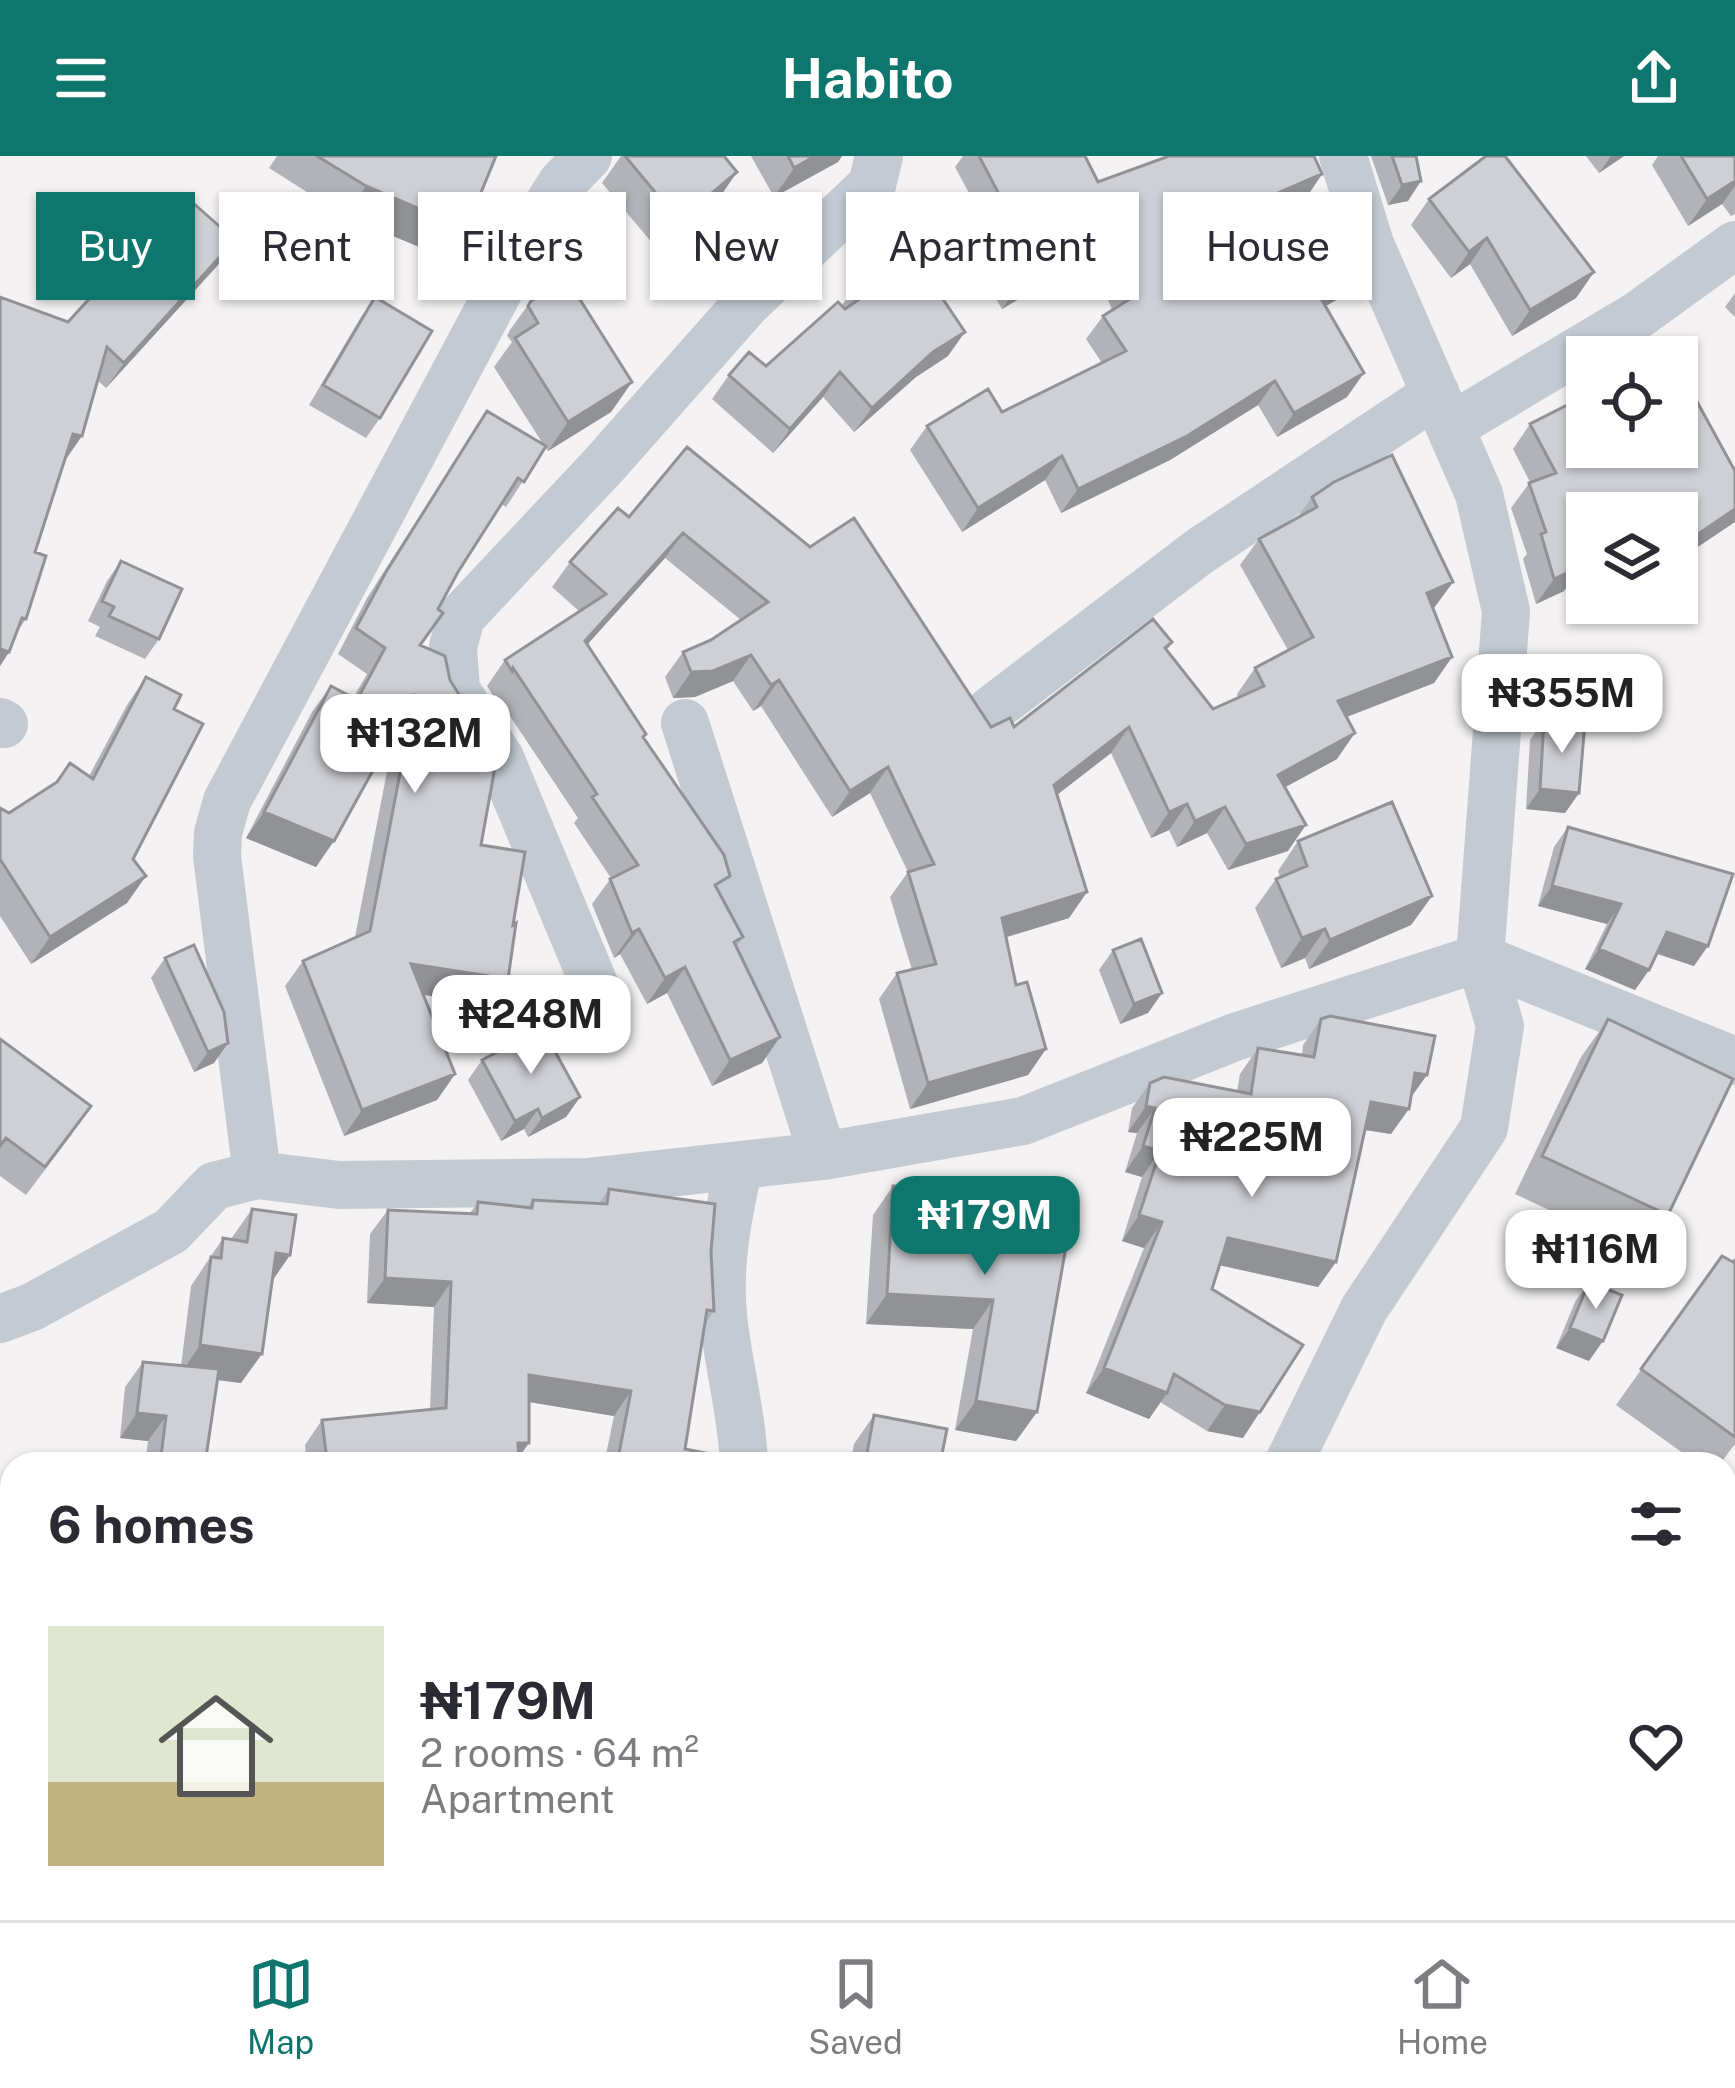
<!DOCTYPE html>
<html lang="en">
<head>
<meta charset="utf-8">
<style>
  :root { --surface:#fff; --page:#f2f2f3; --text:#2b2b33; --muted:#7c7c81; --line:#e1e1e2; --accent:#0f766e }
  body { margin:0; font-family:"Public Sans",sans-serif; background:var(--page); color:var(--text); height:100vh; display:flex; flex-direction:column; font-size:45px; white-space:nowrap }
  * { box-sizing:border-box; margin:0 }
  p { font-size:39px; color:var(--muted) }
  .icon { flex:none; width:66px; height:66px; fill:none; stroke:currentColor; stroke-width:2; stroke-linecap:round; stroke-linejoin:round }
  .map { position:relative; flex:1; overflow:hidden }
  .details { position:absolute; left:0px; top:1296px; width:1737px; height:468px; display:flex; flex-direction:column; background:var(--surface); border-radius:36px 36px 0 0; box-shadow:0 3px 9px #0004 }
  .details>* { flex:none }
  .hud { position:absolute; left:36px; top:36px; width:1665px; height:108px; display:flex; gap:24px }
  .tools { position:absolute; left:1566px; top:180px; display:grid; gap:24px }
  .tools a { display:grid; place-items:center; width:132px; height:132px; border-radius:0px; background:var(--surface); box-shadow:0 3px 9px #0004; font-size:60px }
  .price { position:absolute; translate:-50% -102px; padding:0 27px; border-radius:24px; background:#fff; color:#222; font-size:39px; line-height:78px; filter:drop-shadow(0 3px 6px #0008) }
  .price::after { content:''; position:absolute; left:50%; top:72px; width:36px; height:27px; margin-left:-18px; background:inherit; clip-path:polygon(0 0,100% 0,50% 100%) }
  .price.current { background:var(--accent); color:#fff }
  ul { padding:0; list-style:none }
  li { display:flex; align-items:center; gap:36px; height:300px; padding:0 48px }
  li span { display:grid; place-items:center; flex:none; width:336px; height:240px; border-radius:0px; color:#555 }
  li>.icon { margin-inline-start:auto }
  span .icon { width:144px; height:144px; fill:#fffc; stroke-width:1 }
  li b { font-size:51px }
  h2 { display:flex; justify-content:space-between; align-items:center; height:144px; padding:0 48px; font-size:51px }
  .tag { padding:0 42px; border-radius:0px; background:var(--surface); box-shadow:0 3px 9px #0004; font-size:42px; line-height:108px }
  .tag.current { background:var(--accent); color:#fff }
  header { display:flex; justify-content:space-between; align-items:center; height:156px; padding:0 48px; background:var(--accent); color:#fff; font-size:54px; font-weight:700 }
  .tabs { display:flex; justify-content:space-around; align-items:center; height:168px; border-top:3px solid var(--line); background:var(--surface); font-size:33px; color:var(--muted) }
  .tabs a { display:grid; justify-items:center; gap:6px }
  .tabs .current { color:var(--accent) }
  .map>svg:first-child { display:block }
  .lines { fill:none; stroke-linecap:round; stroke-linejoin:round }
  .street { stroke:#c3cad2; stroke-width:48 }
  .wall { fill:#b2b3b8 }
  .shaded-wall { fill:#919296 }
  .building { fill:#cfd0d6; stroke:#919296; stroke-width:3 }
</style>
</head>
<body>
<header><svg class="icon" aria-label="menu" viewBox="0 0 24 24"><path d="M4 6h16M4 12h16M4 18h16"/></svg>Habito<svg class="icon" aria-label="share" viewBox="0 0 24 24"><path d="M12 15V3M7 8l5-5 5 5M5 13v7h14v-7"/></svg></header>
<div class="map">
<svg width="1735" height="1764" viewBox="0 0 1735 1764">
  <rect width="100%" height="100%" fill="#f4f2f2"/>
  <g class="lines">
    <path class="street" d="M1450,271L1638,159L1735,89
      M991,554L1200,395L1436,238
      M0,566L4,568
      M685,567L823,1000
      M602,847L500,602L456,534L453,491L461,461L603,310L746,148L872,29L879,0
      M739,1009C728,1060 718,1107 723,1159C728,1209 742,1257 744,1308
      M257,1019L217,700L218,677L227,645L521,93L561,28L588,0
      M0,1163L32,1151L171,1075L214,1030L257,1019L339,1029L587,1026L823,1000L1023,965L1235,881L1480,802L1735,905
      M1288,1308L1364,1153L1484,972L1500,870L1480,802L1506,455L1479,338L1370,88L1343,0
      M1725,1434L1735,1407
      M0,1609L12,1617
      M220,1752L234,1764
      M1322,1752L1333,1764
      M1603,1764L1608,1752"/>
  </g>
  <path class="wall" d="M277,0H496L446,102L345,60L269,12Z
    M621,0H724L737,16L717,45L658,94L602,27Z
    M751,0H842L838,6L774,41Z
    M963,0H1085L1098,26L1322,18L1306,42L1280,53L1312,102L1370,111L1353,135L1325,150L1347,241L1277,281L1258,249L1170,304L1061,357L1045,324L962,376L910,294L927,270L1002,256L1102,207L1086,183L1103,160L1112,154L1091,100L1002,153L981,118L999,93L955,11Z
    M1371,0H1416L1408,45L1388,49Z
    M1586,0H1624L1599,17Z
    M1658,0H1735V58L1731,60L1722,48L1688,70L1652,9Z
    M1429,43L1594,116L1576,142L1512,180L1470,108L1451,122L1411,69Z
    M235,84L217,110L106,232L97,224L64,306L35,396L26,463L17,476L9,496L0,510V141L68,166Z
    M864,112L948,200L916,221L854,276L823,241L773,297L712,243L729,219L766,210L842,149L849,139L847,136Z
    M1735,137V161L1725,151Z
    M375,141L380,262L366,282L309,249L361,161Z
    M531,145L632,226L611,256L548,295L545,291L506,351L501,348L458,416L420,489L481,689L490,849L424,839L455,918L437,944L344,980L285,830L303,805L355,781L395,574L316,711L246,682L312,556L331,530L353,542L367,518L338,498L367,442L487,255L543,288L494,211L512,186L507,180L510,174Z
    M1530,268L1734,316L1677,405V357H1587V401L1579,405L1564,435L1536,448L1523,403L1527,398L1511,352L1530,326L1513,293Z
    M687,291L991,571H1014L1172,486L1167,494L1213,553L1238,542L1237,538L1255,512L1288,494L1240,409L1259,383L1297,362L1312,341L1453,426L1433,453L1452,501L1434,527L1347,561L1337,603L1285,631L1288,695L1228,714L1207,677L1177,691L1169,674L1151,682L1111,597L1057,639L1087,736L1069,762L1006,781L1016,829L1046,893L1028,919L910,953L879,843L897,817L912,814L890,741L908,716L870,637L832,661L761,550L753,555L733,525L695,541L673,542L665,521L683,496L711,484L741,464L665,402L587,489L644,582L719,736L743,781L736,791L780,881L762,907L712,930L667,837L647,848L620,798L614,802L592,748L611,722L574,667L578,662L496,539L494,541L487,530L505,504L579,455L552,431L570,406L629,361Z
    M121,405L159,483L145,503L95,480L100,471L88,465L107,425Z
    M146,521L174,553L133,703L127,747L31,808L0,760V652L9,657L89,620L127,549Z
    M1544,564L1579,637L1565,657L1526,653L1530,584Z
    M1568,671L1694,810L1657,798L1649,814L1635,834L1585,813L1607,768L1538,750L1554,691Z
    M1298,685L1432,740L1411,769L1309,813L1305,802L1281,812L1255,752L1276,723L1280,721L1278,715Z
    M1113,794L1162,837L1148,857L1120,868L1099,814Z
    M165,802L214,907L194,916L151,822Z
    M1321,863L1411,942L1391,978L1365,974L1336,1106L1318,1131L1219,1109L1212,1133L1243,1282L1207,1275L1160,1246L1149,1263L1086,1237L1144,1092L1122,1085L1142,1021L1125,1016L1137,977L1128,976L1132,952L1150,927L1237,935L1240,918L1258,892L1302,899L1303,889Z
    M1608,863L1668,1059L1641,1097L1515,1038L1581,901Z
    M0,883L72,978L26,1039L0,1020Z
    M482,904L580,941L566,961L528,981L524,973L501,985L468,924Z
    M893,1030L964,1043L1037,1256L1016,1285L955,1274L973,1173L866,1168L873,1059Z
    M609,1033L711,1096L714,1155L705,1168L685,1293L703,1308H604L614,1260L529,1246L519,1308H307L305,1289L322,1264L430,1254L434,1151L367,1147L370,1078L388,1054L470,1057L478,1046L527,1052L533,1044L599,1047Z
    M252,1053L290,1099L272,1125L241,1227L217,1224L205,1308H145L148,1285L120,1282L125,1231L143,1206L181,1210L191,1130L223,1082L231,1083Z
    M1722,1100L1733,1106L1735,1104V1288L1720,1308H1698L1616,1249Z
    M1589,1126V1205L1556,1192L1575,1146Z
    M874,1259L940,1308H850L854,1288Z
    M1725,1578L1735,1582V1649L1725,1644Z
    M777,1752H1056L1053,1764H797L776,1763Z"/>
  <path class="shaded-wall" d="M815,0H842L838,6L774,41L794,12Z
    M1611,0H1624L1599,17Z
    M737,16L717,45L658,94L679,65Z
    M1322,18L1306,42L1254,64L1271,40Z
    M1421,25L1408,45L1388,49L1402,29Z
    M1735,25V30L1722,48L1688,70L1707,43Z
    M366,30L466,73L446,102L345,60Z
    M1107,76L1091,100L1002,153L1019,129Z
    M1487,82L1470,108L1451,122L1469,96Z
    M235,84L217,110L106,232L124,207Z
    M1370,111L1353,135L1302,163L1319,139Z
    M1594,116L1576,142L1512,180L1530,154Z
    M965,176L948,200L916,221L854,276L872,252L933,196Z
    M840,216L823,241L773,297L790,273Z
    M1364,217L1347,241L1277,281L1294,257Z
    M1275,225L1258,249L1170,304L1061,357L1078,333Z
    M632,226L611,256L548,295L568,266Z
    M73,278L82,280L64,306Z
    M1062,300L1045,324L962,376L978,352Z
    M1735,353V366L1677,405V396L1682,389Z
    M683,377L665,402L567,511L585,485Z
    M1587,385V401L1555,417L1573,392Z
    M1581,410L1564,435L1536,448L1554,423Z
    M1453,426L1434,452L1409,463L1427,437Z
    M0,493L9,496L0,510Z
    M751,499L733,525L695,541L673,542L691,516Z
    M1452,501L1434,527L1320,571L1338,545Z
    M779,524L761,550L753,555L771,529Z
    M1129,571L1111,597L1036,655L1054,629Z
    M1355,577L1337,603L1260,645L1278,619Z
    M888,611L870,637L832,661L850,635Z
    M1540,633L1579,637L1565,657L1526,653Z
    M1187,648L1169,674L1151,682L1169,656Z
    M1225,651L1207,677L1177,691L1195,665Z
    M264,656L334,685L316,711L246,682Z
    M1306,669L1288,695L1228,714L1246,688Z
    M146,720L127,747L31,808L50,781Z
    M1552,730L1621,748L1607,768L1538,750Z
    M1087,736L1069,762L984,788L1002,762Z
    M1432,740L1411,769L1309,813L1330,784Z
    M639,773L620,798L614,802L632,777Z
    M1325,773L1305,802L1281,812L1302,782Z
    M1667,776L1708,790L1694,810L1653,796Z
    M1599,793L1649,814L1635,834L1585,813Z
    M411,808L508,823L490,849L393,834Z
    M685,811L667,837L647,848L665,822Z
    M1162,837L1148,857L1120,868L1134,848Z
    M780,881L762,907L712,930L730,904Z
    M228,887L214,907L194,916L208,896Z
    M1046,893L1028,919L910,953L928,927Z
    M1415,917L1427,919L1409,944Z
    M455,918L437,944L344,980L362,954Z
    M580,941L566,961L528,981L542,962Z
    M1371,946L1409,953L1391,978L1353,972Z
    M1146,950L1155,952L1137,977L1128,976Z
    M538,953L524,973L501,985L515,965Z
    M1143,990L1160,995L1142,1021L1125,1016Z
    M1139,1059L1162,1066L1144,1092L1122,1085Z
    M1228,1082L1336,1106L1318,1131L1210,1107Z
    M276,1097L290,1099L270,1128Z
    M385,1122L451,1126L434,1151L367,1147Z
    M887,1138L993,1144L973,1173L866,1168Z
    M1570,1172L1603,1185L1589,1205L1556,1192Z
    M200,1189L262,1198L241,1227L180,1219Z
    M1104,1212L1167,1237L1149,1263L1086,1237Z
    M529,1219L631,1235L614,1260L511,1243Z
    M976,1245L1037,1256L1016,1285L955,1274Z
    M1225,1249L1260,1256L1243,1282L1207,1275Z
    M137,1257L166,1260L148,1285L120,1282Z
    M518,1287H529L514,1308Z
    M0,1434L12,1436V1463L0,1461Z
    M318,1752H353L346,1762Z
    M630,1752H710L702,1764H691Z
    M784,1752H805L797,1763H776Z
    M965,1756L1055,1761L1053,1764H960Z"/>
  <path class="building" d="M317,0H496L466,73L366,30Z
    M625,0H724L737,16L679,65Z
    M788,0H815L794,12Z
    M979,0H1085L1098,26L1169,0H1314L1322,18L1271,40L1312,102L1353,80L1370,111L1319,139L1364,217L1294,257L1275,225L1187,280L1078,333L1062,300L978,352L927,270L988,233L1002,256L1126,195L1103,160L1133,141L1107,76L1019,129L997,94L1021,80Z
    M1392,0H1416L1421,25L1402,29Z
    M1486,0H1505L1594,116L1530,154L1487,82L1469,96L1429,43Z
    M1681,0H1735V25L1707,43Z
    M184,39L235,84L124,207L107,191L82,280L73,278L35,396L46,400L26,463L22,462L9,496L0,493V141L68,166Z
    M904,85L965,176L933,196L872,252L840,216L790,273L729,219L749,196L766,210L838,146L845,153L861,142L854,131L869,119L864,112Z
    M567,123L632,226L568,266L515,182L538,167L528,150L531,145Z
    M375,141L432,175L380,262L323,229Z
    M1677,209L1735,315V353L1682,389L1677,382V357H1667L1660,347L1641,357H1587V385L1573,392L1581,410L1554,423L1541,378L1546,376L1529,327L1556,317L1530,268L1587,239V291H1677Z
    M487,255L546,290L524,326L518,322L458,416L438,453L443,457L420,489L445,500L450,524L497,600L481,689L525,696L513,769L516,767L508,823L411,808L455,918L362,954L303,805L370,775L415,538L334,685L264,656L331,530L357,544L385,492L356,472L386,416Z
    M687,291L810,391L854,362L991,571L1010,562L1014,571L1153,463L1172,486L1165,492L1213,553L1264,530L1255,512L1313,481L1259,383L1317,351L1312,341L1334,326L1392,299L1453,426L1427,437L1452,501L1338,545L1355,577L1278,619L1306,669L1246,688L1225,651L1195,665L1187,648L1169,656L1129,571L1054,629L1087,736L1002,762L1016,829L1027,826L1046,893L928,927L897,817L936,808L908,716L934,708L888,611L850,635L779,524L771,529L751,499L713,515L691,516L683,496L711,484L768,446L683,377L585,485L646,578L643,581L724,699L730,720L715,729L743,781L734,786L780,881L730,904L685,811L665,822L639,773L632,777L610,723L638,709L592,641L597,638L513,512L512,515L505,504L606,438L570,406L618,352L629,361Z
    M121,405L182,433L159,483L109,460L114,451L102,445Z
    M146,521L181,539L174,553L203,568L133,703L146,720L50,781L0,703V652L9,657L57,626L70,607L93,623Z
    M1544,564L1585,566L1579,637L1540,633Z
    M1392,646L1432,740L1330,784L1325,773L1302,782L1276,723L1307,710L1298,685Z
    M1568,671L1733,718L1708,790L1667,776L1649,814L1599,793L1621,748L1552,730Z
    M1141,783L1162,837L1134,848L1113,794Z
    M194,789L224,856L228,887L208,896L165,802Z
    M1330,860L1435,880L1427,919L1415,917L1409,953L1371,946L1336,1106L1228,1082L1212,1133L1303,1189L1260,1256L1225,1249L1174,1218L1167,1237L1104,1212L1162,1066L1139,1059L1160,995L1143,990L1155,952L1146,950L1150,927L1164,921L1251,938L1258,892L1314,901L1321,863Z
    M1608,863L1733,923L1668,1059L1542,1000Z
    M542,872L580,941L542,962L538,953L515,965L482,904Z
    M0,883L91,950L45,1011L6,982L0,990Z
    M893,1030L964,1034V1043L1071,1062L1037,1256L976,1245L993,1144L887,1138Z
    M609,1033L715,1048L711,1096L714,1155L707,1154L685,1293L705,1297L703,1308H617L631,1235L529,1219V1287H518L519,1308H310V1306L327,1305L322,1264L446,1252L451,1126L385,1122L388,1054L477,1058L478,1046L532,1052L533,1044L607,1048Z
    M252,1053L296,1059L290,1099L276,1097L262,1198L200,1189L211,1101L221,1102L223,1082L247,1086Z
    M1722,1100L1733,1106L1735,1104V1281L1641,1213Z
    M1589,1126L1622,1139L1603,1185L1570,1172Z
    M143,1206L219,1213L205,1308H160L166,1260L137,1257Z
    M874,1259L947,1273L940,1308H865Z
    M0,1369L12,1370V1436L0,1434Z
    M1725,1578L1735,1582V1610L1725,1606Z
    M0,1646L12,1652V1752H25L18,1764H0Z
    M1725,1705L1735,1708V1764H1666L1674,1752H1725Z
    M814,1752H1056L1055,1761L965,1756V1764H814Z"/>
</svg>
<div class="tools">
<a><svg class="icon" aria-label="locate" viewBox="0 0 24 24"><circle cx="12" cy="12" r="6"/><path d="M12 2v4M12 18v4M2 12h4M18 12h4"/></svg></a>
<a><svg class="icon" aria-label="layers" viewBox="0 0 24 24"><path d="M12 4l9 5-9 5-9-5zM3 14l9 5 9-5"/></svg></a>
</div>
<b class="price" style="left:1562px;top:600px">₦355M</b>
<b class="price" style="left:415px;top:640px">₦132M</b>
<b class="price" style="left:531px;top:921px">₦248M</b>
<b class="price" style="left:1252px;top:1044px">₦225M</b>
<b class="price current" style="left:985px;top:1122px">₦179M</b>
<b class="price" style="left:1596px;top:1156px">₦116M</b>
<div class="hud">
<a class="tag current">Buy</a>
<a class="tag">Rent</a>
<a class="tag">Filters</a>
<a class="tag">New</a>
<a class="tag">Apartment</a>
<a class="tag">House</a>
</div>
<section class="details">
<h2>6 homes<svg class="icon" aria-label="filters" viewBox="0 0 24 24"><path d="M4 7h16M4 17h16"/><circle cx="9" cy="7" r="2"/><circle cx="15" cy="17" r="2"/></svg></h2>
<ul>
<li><span style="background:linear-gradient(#dfe7d0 65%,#c2b280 0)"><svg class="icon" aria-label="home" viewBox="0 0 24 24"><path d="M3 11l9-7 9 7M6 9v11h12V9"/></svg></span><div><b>₦179M</b><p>2 rooms · 64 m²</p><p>Apartment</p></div><svg class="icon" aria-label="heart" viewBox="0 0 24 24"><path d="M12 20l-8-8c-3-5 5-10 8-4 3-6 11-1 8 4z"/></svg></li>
</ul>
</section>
</div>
<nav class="tabs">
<a class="current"><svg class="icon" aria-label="map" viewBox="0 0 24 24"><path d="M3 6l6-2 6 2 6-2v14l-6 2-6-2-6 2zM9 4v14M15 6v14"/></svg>Map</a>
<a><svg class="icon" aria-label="saved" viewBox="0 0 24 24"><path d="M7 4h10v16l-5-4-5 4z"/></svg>Saved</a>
<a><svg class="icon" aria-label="home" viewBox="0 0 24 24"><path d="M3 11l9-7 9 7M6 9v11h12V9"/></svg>Home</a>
</nav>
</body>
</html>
